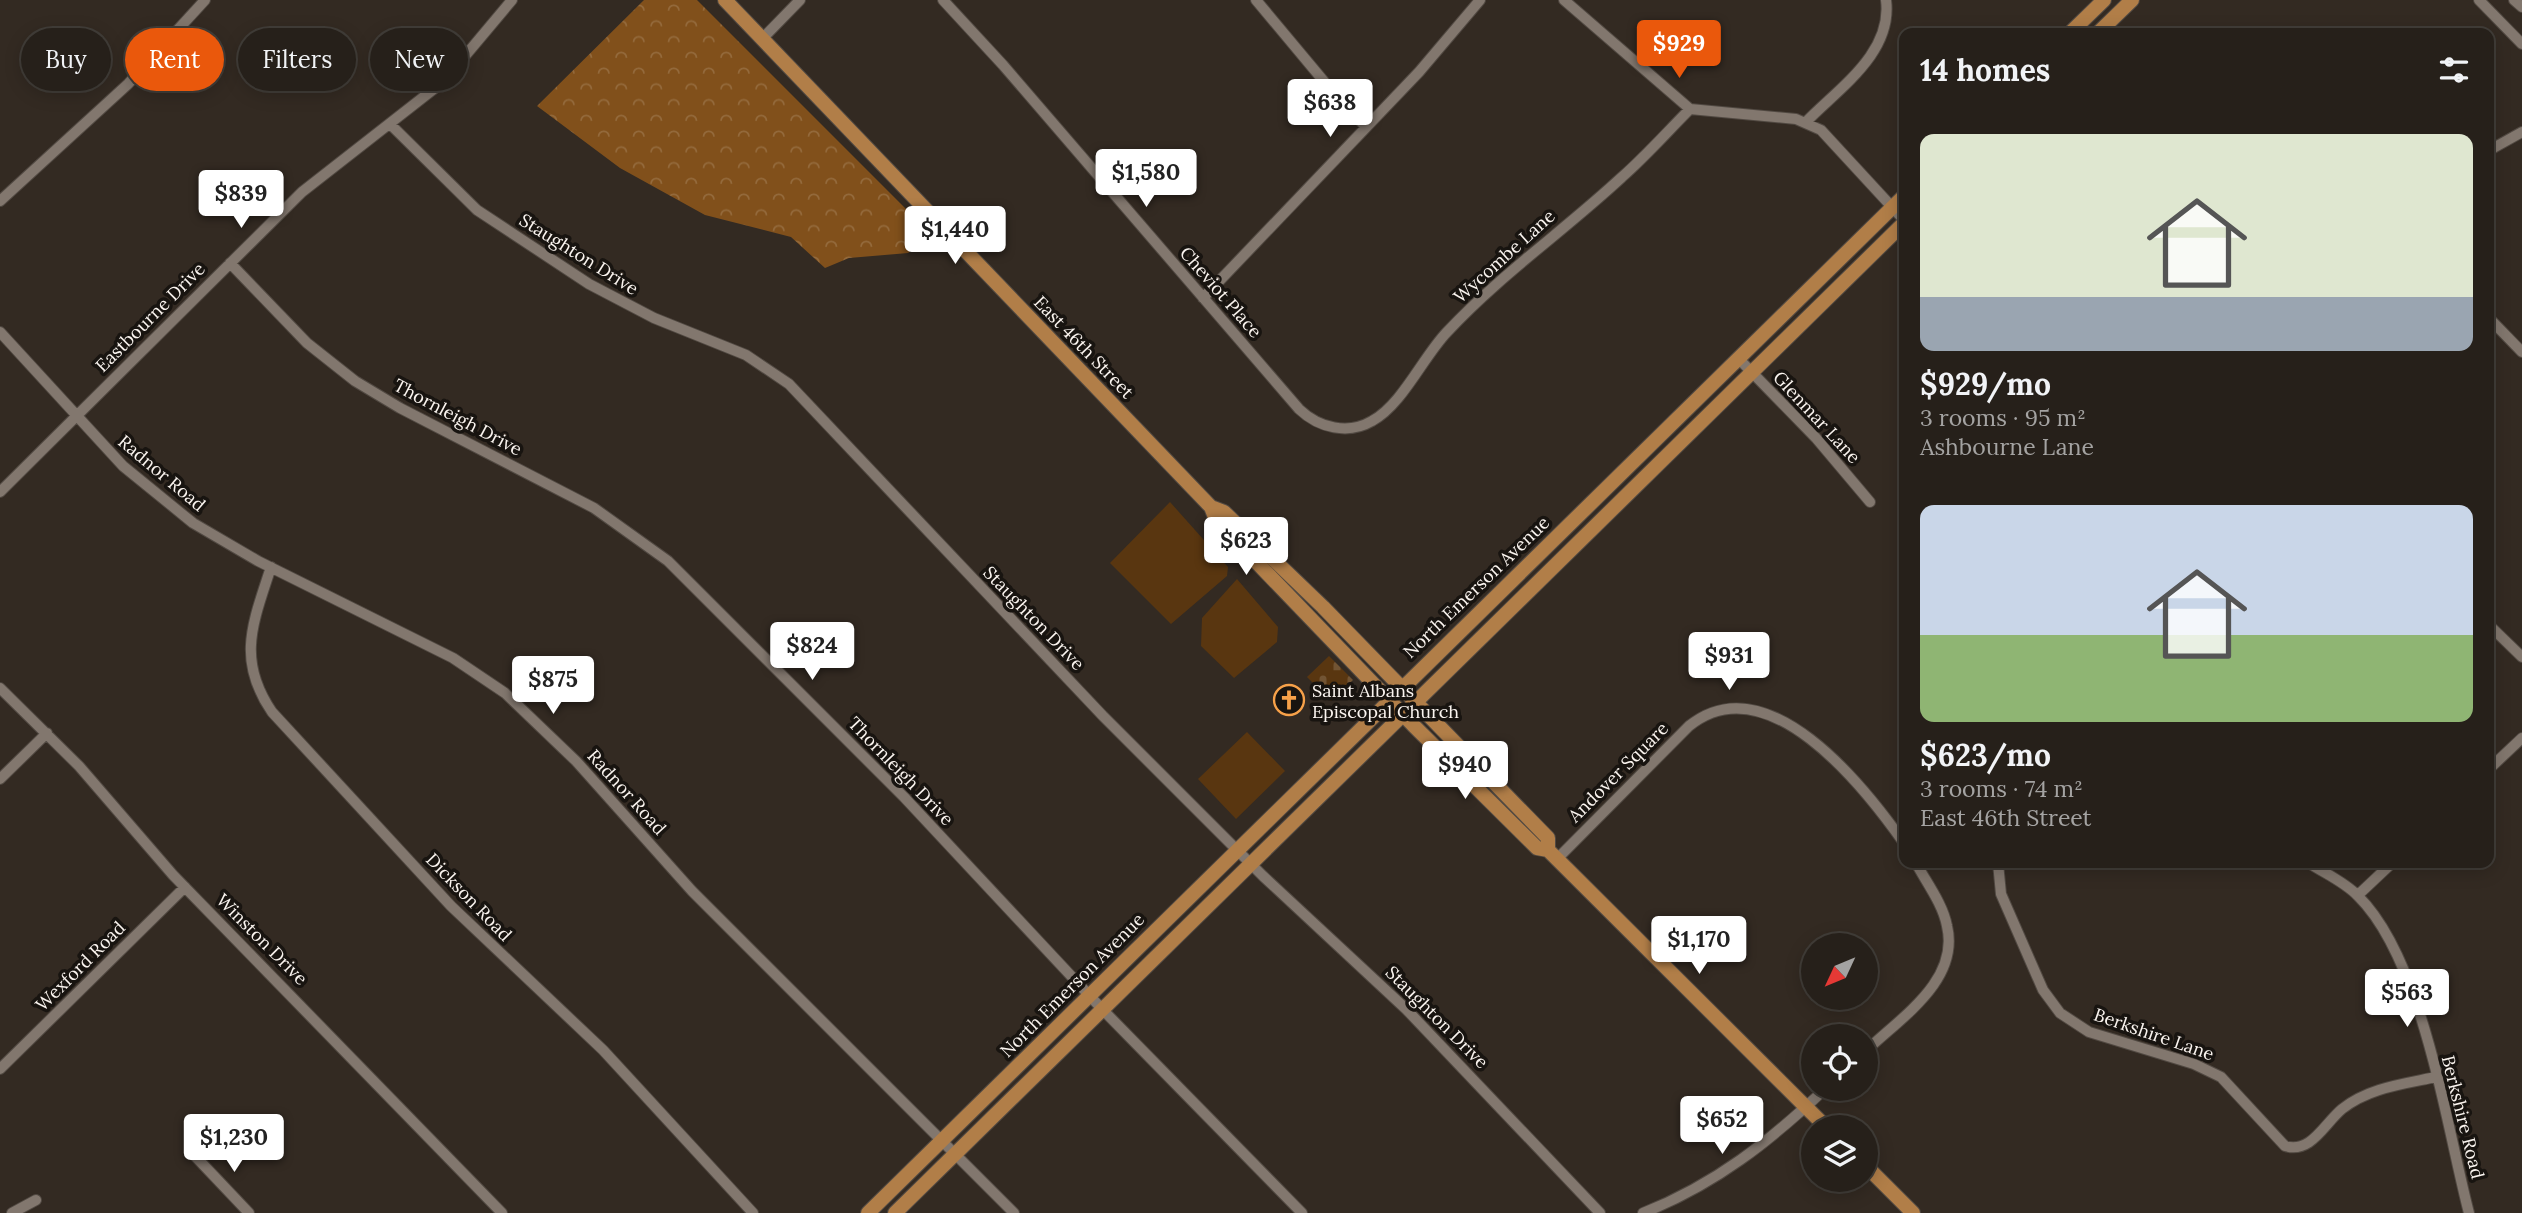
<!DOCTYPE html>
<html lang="en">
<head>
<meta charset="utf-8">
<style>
  :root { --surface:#26201a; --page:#322d27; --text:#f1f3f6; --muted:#a4a3a2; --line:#423e39; --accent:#ea580c }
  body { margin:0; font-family:Lora,serif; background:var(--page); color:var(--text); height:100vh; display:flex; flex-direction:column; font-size:26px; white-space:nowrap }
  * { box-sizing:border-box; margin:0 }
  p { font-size:23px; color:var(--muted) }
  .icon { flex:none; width:38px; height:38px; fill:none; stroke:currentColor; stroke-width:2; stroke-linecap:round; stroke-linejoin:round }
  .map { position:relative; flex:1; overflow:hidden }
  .sheet { position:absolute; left:1899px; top:28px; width:595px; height:840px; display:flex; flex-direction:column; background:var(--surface); border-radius:14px; box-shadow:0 4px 18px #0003,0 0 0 2px var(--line) }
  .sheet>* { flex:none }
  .top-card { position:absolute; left:21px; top:28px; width:665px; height:63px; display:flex; gap:14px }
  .needle { width:46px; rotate:226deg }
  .fabs { position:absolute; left:1801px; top:933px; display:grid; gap:14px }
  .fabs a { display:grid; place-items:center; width:77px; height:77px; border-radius:50%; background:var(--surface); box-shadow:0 4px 18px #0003,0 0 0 2px var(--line); font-size:35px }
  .price { position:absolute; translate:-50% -60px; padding:0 16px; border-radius:7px; background:#fff; color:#222; font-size:23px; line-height:46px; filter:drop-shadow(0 2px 4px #0008) }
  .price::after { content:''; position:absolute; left:50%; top:42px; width:21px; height:16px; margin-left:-10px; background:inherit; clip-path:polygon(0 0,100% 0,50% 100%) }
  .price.active { background:var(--accent); color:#fff }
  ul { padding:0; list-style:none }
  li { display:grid; align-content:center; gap:14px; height:371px; padding:0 21px }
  li span { display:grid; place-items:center; height:217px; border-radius:14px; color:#555 }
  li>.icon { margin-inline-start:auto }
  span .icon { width:126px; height:126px; fill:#fffc; stroke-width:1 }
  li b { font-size:30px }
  h2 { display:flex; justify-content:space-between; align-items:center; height:84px; padding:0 21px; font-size:30px }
  .chip { padding:0 24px; border-radius:32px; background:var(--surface); box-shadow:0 4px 18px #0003,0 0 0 2px var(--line); font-size:24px; line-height:63px }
  .chip.active { background:var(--accent); color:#fff }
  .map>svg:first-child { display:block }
  .forest { fill:url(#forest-crowns) }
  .cemetery { fill:url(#cemetery-stones) }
  .garden { fill:#593610 }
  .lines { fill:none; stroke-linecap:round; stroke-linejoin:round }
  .minor-casing { stroke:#514942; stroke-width:12 }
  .major-casing { stroke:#514942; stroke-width:16 }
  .minor { stroke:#82776e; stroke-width:10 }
  .major { stroke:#b17e48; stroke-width:14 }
  .labels { text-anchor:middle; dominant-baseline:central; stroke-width:7; stroke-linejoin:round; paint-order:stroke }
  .street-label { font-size:18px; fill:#faf4ef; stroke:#181410 }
  .poi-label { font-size:18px; fill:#faf4ef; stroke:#181410; text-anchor:start }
</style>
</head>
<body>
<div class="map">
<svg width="2522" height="1213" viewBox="0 0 2522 1213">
  <defs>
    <pattern id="forest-crowns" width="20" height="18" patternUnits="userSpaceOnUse" patternTransform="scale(1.75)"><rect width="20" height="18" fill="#81501b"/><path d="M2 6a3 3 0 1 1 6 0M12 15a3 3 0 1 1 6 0" fill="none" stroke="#946a3c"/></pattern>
    <pattern id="cemetery-stones" width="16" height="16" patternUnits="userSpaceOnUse" patternTransform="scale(1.75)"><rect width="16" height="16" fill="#593610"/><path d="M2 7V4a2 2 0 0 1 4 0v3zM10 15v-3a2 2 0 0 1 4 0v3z" fill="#725433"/></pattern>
  </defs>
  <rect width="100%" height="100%" fill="#332a22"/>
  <path class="forest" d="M644,0H697L932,235L908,253L849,258L825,268L791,237L705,215L620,168L537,106Z"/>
  <path class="cemetery" d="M1329,656L1353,680L1331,701L1307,677Z"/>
  <path class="garden" d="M1170,502L1228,567L1227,576L1171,624L1110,563Z
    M1237,579L1278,627L1277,642L1234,678L1201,646L1202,618Z
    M1247,732L1285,771L1236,819L1198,779Z"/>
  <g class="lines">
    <g class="minor-casing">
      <path id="minor" d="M943,0L1003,65L1299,409C1319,428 1348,435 1372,421C1402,405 1423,357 1447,332C1500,275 1565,230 1622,177C1646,156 1667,132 1690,109
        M1256,0L1327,85L1365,126
        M1564,0L1690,109L1796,119L1821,130L1904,220
        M2479,0L2522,44
        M2514,0L2522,7
        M762,39L800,0
        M1806,122C1839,88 1893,53 1886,0
        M390,124L477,210L589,284L654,318L746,355L789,384L1103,716L1263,876L1406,1009L1600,1213
        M2488,151L2522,132
        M0,201L128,84L205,0
        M230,263L307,343L355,381L400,408L594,508L668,561L904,797L1102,1009L1302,1213
        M1203,298L1419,72L1480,0
        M2488,317L2522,352
        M0,332L123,466L193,523L258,561L453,658L505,693L576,761L692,891L1014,1213
        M1738,358L1816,438L1870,502
        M0,492L302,192L444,81L512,0
        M271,567C253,623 236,659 272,712L451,906L603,1050L753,1213
        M2488,624L2522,657
        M0,688L79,766L173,875L502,1213
        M2488,770L2522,738
        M0,779L47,733
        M1557,859L1689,726C1767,663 1863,785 1904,843
        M1998,863L2001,894L2043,990L2060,1013L2089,1032L2194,1064L2221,1077L2285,1146C2311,1154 2324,1124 2342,1109C2368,1088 2403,1084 2436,1077
        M2309,863C2324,873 2345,882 2358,896C2423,960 2446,1125 2469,1213
        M2358,895L2392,863
        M1866,1051C1900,1018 1960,981 1947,926C1943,904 1926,882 1916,863
        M0,1069L185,887
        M195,1156L249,1213
        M12,1213L36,1200
        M1643,1213C1716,1184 1770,1141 1826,1088"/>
    </g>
    <g class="major-casing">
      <path id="major" d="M725,0L1211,507L1216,520L1413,725L1537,848L1548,850L1826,1127
        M2070,33L2104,0
        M2098,33L2132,0
        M1211,507L1224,512L1323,607L1548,838V850
        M1866,1166L1913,1213
        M868,1213L1904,196
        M895,1213L1904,223"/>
    </g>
    <use href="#minor" class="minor"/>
    <use href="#major" class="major"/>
  </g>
  <defs>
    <g id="church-ring" transform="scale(1.575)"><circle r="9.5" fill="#181410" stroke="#f7a149" stroke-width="1.5"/><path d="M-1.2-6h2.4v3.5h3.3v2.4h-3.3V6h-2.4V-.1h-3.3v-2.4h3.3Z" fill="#f7a149"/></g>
  </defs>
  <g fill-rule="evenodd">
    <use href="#church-ring" x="1289" y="700"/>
  </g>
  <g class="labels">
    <g class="street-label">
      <text transform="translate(579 254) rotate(32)">Staughton Drive</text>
      <text transform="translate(1504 256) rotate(-42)">Wycombe Lane</text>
      <text transform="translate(1221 292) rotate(49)">Cheviot Place</text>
      <text transform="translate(150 317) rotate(-45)">Eastbourne Drive</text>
      <text transform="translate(1084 347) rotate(46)">East 46th Street</text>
      <text transform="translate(458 417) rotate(28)">Thornleigh Drive</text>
      <text transform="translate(1817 417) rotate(47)">Glenmar Lane</text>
      <text transform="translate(162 473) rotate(40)">Radnor Road</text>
      <text transform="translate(1476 587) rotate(-44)">North Emerson Avenue</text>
      <text transform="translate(1034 618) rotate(46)">Staughton Drive</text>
      <text transform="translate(901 771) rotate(46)">Thornleigh Drive</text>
      <text transform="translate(1618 772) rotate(-45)">Andover Square</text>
      <text transform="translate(627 792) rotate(48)">Radnor Road</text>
      <text transform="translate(469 897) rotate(46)">Dickson Road</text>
      <text transform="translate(262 939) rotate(45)">Winston Drive</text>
      <text transform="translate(80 966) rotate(-45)">Wexford Road</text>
      <text transform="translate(1072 985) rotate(-45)">North Emerson Avenue</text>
      <text transform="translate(1437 1017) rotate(45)">Staughton Drive</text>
      <text transform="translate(2154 1034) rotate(19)">Berkshire Lane</text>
      <text transform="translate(2463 1117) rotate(76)">Berkshire Road</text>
    </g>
    <g class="poi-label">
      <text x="1312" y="690">Saint Albans<tspan x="1312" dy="21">Episcopal Church</tspan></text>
    </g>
  </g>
</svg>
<div class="fabs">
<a><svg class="needle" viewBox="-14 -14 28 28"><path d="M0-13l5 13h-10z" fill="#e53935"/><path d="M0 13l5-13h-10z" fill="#a4a3a2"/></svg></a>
<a><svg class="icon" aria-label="locate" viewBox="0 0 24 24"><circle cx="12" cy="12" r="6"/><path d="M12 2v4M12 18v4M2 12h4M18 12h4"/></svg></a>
<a><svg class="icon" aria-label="layers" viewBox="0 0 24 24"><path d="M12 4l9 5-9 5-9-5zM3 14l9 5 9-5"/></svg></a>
</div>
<b class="price active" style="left:1679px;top:80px">$929</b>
<b class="price" style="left:1330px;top:139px">$638</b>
<b class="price" style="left:1146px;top:209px">$1,580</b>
<b class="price" style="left:241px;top:230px">$839</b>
<b class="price" style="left:955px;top:266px">$1,440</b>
<b class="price" style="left:1246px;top:577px">$623</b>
<b class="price" style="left:812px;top:682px">$824</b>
<b class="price" style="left:1729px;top:692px">$931</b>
<b class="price" style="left:553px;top:716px">$875</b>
<b class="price" style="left:1465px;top:801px">$940</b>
<b class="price" style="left:1699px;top:976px">$1,170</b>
<b class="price" style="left:2407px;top:1029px">$563</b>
<b class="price" style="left:1722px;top:1156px">$652</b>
<b class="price" style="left:234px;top:1174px">$1,230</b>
<div class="top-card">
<a class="chip">Buy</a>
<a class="chip active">Rent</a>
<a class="chip">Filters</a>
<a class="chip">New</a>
</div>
<section class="sheet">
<h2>14 homes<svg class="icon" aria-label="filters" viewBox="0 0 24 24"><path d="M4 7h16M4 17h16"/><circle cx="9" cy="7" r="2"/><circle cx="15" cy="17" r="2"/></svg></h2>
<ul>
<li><span style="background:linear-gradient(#dfe7d0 75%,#9aa5b1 0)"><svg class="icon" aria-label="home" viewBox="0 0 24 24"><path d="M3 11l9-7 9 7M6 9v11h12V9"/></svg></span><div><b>$929/mo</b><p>3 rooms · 95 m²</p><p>Ashbourne Lane</p></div></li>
<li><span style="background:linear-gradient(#c9d6e8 60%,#8fb573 0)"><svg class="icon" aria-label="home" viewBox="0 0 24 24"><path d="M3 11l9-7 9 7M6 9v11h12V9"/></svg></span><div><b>$623/mo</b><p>3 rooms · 74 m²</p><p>East 46th Street</p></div></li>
</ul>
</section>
</div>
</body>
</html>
